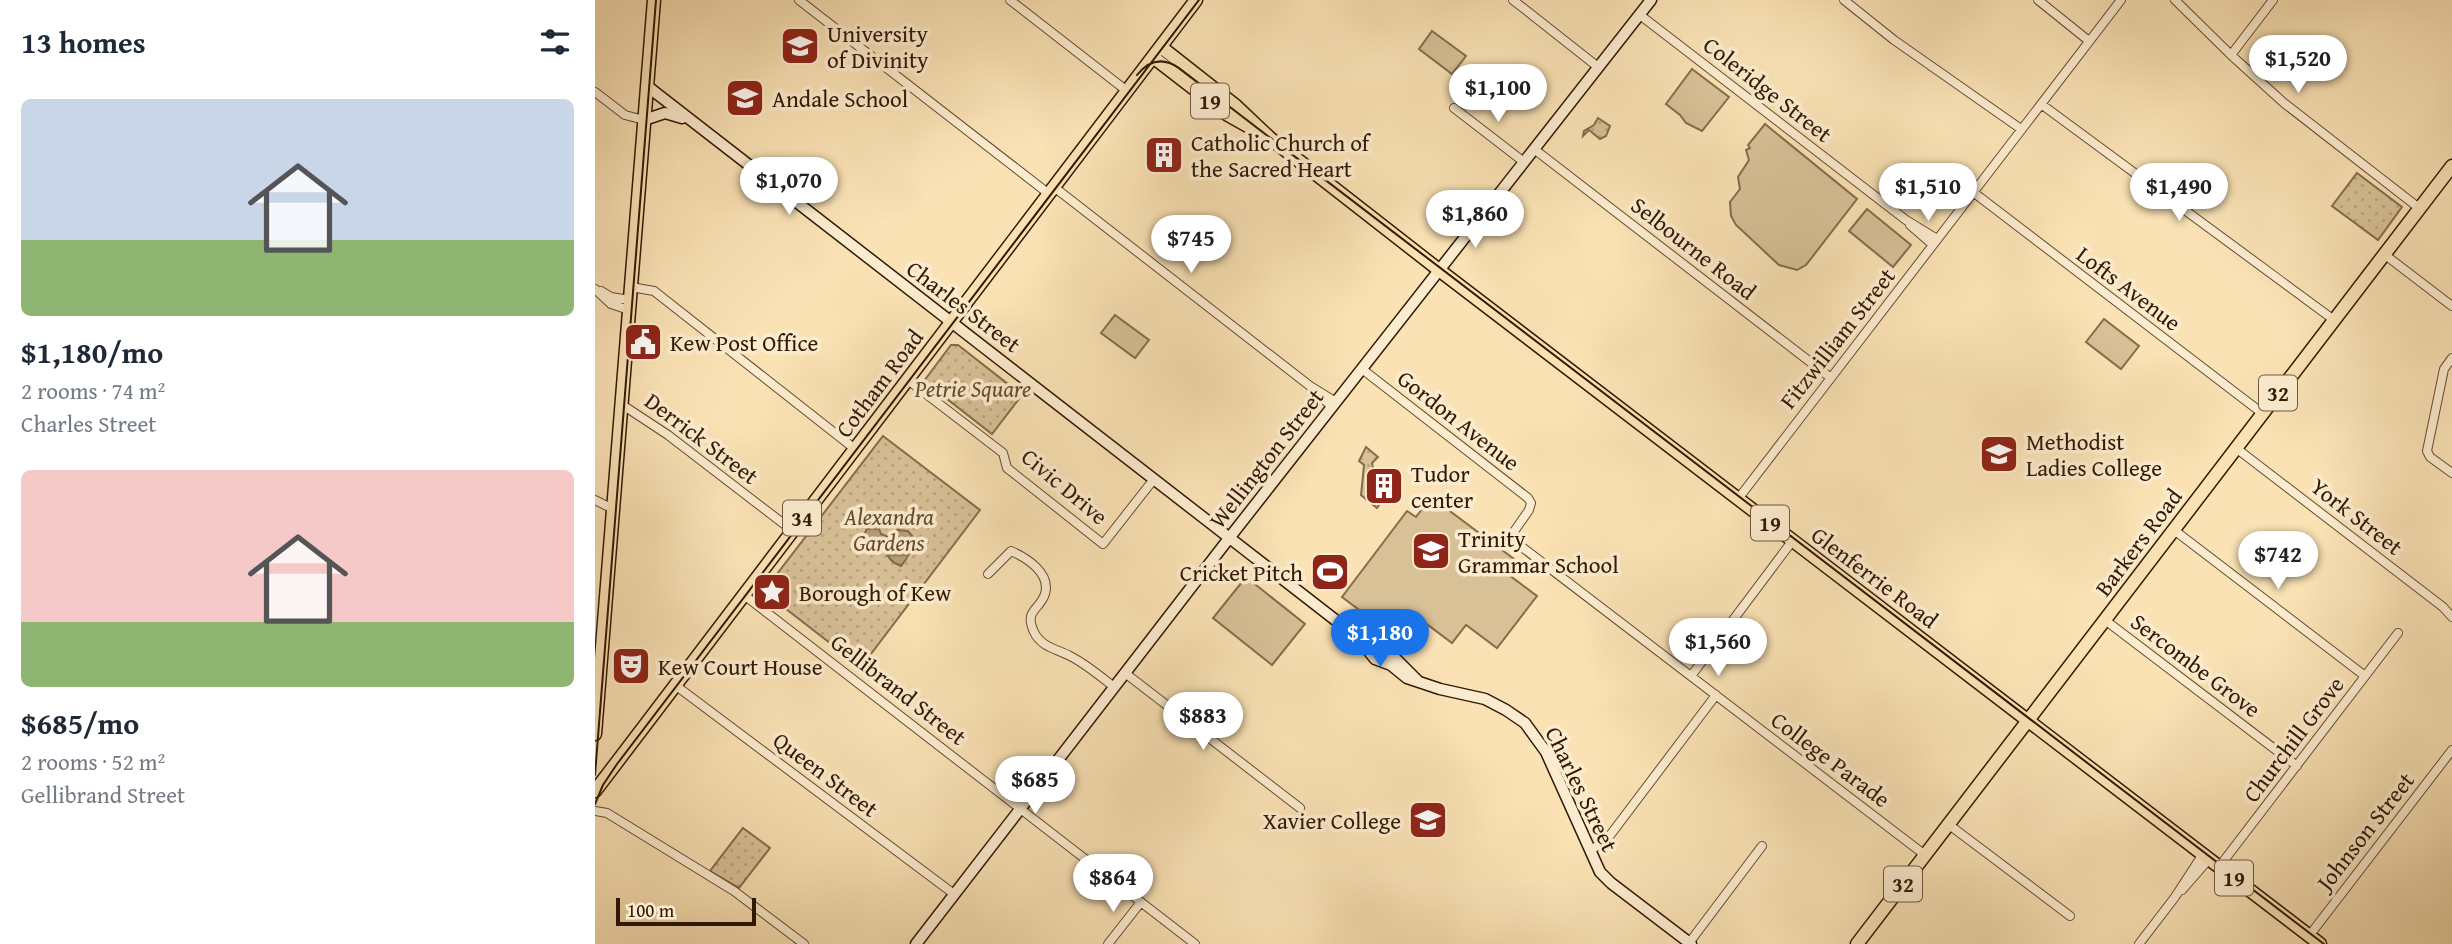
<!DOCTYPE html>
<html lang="en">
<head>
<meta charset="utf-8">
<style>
  :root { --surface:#fff; --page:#f2f2f3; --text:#1f2937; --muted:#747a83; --accent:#1a73e8 }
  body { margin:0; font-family:"Gentium Book Plus",serif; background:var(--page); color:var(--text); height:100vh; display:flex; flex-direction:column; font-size:26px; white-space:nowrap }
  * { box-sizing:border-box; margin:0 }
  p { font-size:23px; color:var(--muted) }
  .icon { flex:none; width:38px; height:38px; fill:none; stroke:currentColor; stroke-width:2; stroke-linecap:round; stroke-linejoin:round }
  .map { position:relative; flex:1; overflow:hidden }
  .drawer { display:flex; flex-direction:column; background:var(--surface); width:595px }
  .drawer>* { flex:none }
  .scale { position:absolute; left:21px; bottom:18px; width:140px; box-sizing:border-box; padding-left:7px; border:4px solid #321903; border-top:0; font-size:19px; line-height:24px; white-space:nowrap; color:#321903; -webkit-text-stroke:5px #fceccf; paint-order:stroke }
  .price { position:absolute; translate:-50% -60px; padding:0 16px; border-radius:24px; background:#fff; color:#222; font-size:23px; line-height:46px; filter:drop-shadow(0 2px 4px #0008) }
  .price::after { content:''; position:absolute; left:50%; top:42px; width:21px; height:16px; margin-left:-10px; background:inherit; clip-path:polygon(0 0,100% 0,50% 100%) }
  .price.active { background:var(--accent); color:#fff }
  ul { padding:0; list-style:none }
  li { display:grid; align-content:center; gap:14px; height:371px; padding:0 21px }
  li span { display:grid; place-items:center; height:217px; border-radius:10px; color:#555 }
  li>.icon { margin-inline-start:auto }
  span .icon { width:126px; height:126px; fill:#fffc; stroke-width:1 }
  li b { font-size:30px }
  h2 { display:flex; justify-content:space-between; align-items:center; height:84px; padding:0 21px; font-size:30px }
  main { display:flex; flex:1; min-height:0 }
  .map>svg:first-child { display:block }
  .grass { fill:#d8c097; stroke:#856c4d; stroke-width:2 }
  .park { fill:url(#park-dots); stroke:#856c4d; stroke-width:2 }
  .water { fill:url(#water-rules); stroke:#816949; stroke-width:2 }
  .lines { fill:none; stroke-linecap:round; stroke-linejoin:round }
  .street-casing { stroke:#644b30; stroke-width:10 }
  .secondary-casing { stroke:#321903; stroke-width:13 }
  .primary-casing { stroke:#321903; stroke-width:15 }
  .street { stroke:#fceccf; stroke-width:8 }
  .secondary { stroke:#fceccf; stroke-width:10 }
  .primary { stroke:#fae2b5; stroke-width:12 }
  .tram { stroke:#321903; stroke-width:2 }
  .labels { text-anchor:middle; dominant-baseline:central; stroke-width:7; stroke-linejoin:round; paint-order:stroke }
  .shield { fill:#fceccf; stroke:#6f5840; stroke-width:2 }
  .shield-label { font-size:21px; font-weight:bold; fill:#321903 }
  .poi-label { font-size:23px; fill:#321903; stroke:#fceccf; text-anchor:start }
  .street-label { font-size:23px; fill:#321903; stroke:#fceccf }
  .park-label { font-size:23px; font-style:italic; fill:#644b2f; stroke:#fceccf }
</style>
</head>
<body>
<main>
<section class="drawer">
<h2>13 homes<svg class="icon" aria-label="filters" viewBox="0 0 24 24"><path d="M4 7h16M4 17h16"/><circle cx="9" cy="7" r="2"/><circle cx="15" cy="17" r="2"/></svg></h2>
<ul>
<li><span style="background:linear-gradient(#c9d6e8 65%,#8fb573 0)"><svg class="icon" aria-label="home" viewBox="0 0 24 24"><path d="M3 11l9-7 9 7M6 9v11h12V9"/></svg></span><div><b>$1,180/mo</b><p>2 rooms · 74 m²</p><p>Charles Street</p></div></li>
<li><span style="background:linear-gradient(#f6c9c9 70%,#8fb573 0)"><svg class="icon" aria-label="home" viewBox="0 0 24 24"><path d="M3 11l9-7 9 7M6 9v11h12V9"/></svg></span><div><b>$685/mo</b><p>2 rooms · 52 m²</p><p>Gellibrand Street</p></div></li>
</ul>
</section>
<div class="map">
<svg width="1857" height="944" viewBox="0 0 1857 944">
  <defs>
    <pattern id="park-dots" width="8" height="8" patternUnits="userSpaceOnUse" patternTransform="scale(1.75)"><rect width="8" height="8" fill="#d8c097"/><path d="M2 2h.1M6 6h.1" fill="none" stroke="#baa480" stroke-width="1.8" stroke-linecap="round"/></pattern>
    <pattern id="water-rules" width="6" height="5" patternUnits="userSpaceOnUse" patternTransform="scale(1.75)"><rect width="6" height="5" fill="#b69e78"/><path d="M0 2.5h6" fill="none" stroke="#958060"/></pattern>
  </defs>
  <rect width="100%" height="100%" fill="#fae2b5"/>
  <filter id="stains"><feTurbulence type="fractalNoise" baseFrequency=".00286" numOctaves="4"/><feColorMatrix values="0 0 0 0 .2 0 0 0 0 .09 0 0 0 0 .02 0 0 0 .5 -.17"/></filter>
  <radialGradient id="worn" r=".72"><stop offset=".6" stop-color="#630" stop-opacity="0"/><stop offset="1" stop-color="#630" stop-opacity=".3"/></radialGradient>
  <path class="grass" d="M837,31L871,56L857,74L824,49Z
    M1097,69L1134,97L1107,131L1091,123L1085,115L1071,104Z
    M1170,124L1262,199L1211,265L1202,270L1184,265L1141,225L1136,216L1135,202L1145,189L1143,177L1154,160L1151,150L1155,148L1153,145Z
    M1272,209L1316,245L1298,267L1254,231Z
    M520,315L554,340L540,358L506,333Z
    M1509,319L1544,346L1526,369L1491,342Z
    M836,497L919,559L910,572L942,596L902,648L871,625L857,643L817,613L799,636L747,597L812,511L821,517Z
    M651,577L710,624L677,665L618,618Z"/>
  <path class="park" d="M1003,118L1015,126L1011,136L1005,139L994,130L988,136L989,131L999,125Z
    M1762,173L1807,207L1783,240L1737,206Z
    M356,345H363L427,395L397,434L329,381Z
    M288,436L385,510L266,667L173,595L172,587Z
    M771,447L783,457L777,463L778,468L784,473L787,470L790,472L786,478L788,481L778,496L786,502L782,508L766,495L769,465L764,461Z
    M148,828L175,848L144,888L115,871Z"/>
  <path class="water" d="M274,523H282L286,534L293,537L302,530L313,531L318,537C317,549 314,557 306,566C295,562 290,555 290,544L284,542L279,545L267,541Z"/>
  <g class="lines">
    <g class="street-casing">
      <path id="street" d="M204,0L454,194
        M415,0L532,91
        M918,0L1003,67
        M1249,0L1299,40L1426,129
        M1443,0L1494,41
        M1580,0L1636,55L1689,103L1824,208
        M1045,15L1311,220L1342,239
        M1636,55L1678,0
        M0,92L30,115L49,120
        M1446,104L1739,320
        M859,108L929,162
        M939,149L1236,378
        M459,187L715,386L741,402
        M1378,192L1667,413
        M1315,225L1338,245
        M1789,254L1857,306
        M36,287L59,291L260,449
        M0,289L16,304L34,310
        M6,291L16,297L35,300
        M1857,358L1849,369L1832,451L1835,457L1857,473
        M767,369L933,498L936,503L934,510L918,533L923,544L1330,855
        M313,380L408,453L412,468L508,544L559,479
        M717,388L737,407
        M26,404L73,435L198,531
        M1641,448L1848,607L1857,617
        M1143,499L1526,0
        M0,500L18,509
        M1579,530L1770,676
        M393,574L416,551C432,558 456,573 450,594C444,611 429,610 439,632C446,647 462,649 475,656C491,664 505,676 519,687
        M149,595L600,944
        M1510,620L1702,766
        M530,673L705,808
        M1096,676L1198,540
        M80,685L359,894
        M0,811L12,813L139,891L209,944
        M1353,824L1475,916
        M995,851L1013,838L1121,695
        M1624,867L1803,633
        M1587,890L1614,859
        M1714,936L1857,750
        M1094,943L1167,846
        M513,944L546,902
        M1544,944L1580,897L1608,854"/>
    </g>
    <g class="secondary-casing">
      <path id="secondary" d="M52,86L761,636L785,652L800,658L824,682
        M49,120L70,113L87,118
        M767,643L780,659L796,665L812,678L845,689L890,699L911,710L930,723L951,752L1005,872L1016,883L1096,944
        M321,944L635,537L1056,0"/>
    </g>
    <g class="primary-casing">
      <path id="primary" d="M566,47L641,106L676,139L844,270L1725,944
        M558,57L633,115L658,129
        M0,734L59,0
        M0,791L601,0
        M1262,944L1857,166"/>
    </g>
    <use href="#street" class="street"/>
    <use href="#secondary" class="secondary"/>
    <use href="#primary" class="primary"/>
    <path class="tram" d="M542,75C554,60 568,57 584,68L1729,944
      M0,775L61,0
      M0,804L8,785L22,764L604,0"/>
  </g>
  <defs>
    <g id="university-square" transform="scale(2.0125)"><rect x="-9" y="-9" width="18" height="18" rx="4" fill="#8f2418" stroke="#fceccf"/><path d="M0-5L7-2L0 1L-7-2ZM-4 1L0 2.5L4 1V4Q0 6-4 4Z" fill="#fff"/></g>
    <g id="school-square" transform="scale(2.0125)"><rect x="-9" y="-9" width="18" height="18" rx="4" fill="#8f2418" stroke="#fceccf"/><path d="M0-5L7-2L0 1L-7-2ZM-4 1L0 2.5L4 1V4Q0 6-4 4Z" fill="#fff"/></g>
    <g id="building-square" transform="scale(2.0125)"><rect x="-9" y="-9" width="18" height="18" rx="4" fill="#8f2418" stroke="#fceccf"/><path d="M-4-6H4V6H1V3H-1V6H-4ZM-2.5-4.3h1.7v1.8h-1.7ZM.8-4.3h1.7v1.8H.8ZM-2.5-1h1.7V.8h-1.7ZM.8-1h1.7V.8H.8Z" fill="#fff"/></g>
    <g id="civic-square" transform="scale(2.0125)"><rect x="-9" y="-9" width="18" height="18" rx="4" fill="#8f2418" stroke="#fceccf"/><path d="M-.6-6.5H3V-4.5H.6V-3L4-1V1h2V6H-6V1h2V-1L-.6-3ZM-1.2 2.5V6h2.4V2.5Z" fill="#fff"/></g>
    <g id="stadium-square" transform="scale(2.0125)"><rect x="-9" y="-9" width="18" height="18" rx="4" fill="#8f2418" stroke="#fceccf"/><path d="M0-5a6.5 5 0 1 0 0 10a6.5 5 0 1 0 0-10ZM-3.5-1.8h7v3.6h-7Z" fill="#fff"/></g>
    <g id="sight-square" transform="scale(2.0125)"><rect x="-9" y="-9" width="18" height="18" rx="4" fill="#8f2418" stroke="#fceccf"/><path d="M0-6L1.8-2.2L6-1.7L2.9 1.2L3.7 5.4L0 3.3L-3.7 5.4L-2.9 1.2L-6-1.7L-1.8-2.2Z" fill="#fff"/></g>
    <g id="theatre-square" transform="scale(2.0125)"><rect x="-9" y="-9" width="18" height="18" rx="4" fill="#8f2418" stroke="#fceccf"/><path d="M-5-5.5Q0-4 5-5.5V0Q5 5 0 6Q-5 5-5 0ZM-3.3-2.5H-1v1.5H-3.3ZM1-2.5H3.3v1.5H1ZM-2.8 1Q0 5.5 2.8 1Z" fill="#fff"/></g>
  </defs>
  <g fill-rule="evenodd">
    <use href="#university-square" x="205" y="46"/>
    <use href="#school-square" x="150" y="98"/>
    <use href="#building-square" x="569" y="155"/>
    <use href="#civic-square" x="48" y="342"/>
    <use href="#school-square" x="1404" y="454"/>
    <use href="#building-square" x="789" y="486"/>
    <use href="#school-square" x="836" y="551"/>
    <use href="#stadium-square" x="735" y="572"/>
    <use href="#sight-square" x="177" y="592"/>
    <use href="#theatre-square" x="36" y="666"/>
    <use href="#school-square" x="833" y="820"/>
  </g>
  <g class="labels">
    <g class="shield">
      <rect x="596" y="83.5" width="38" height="35" rx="5"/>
      <rect x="1664" y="375.5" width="38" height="35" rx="5"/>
      <rect x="188" y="500.5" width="38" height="35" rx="5"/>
      <rect x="1156" y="505.5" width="38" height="35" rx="5"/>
      <rect x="1620" y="860.5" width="38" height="35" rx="5"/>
      <rect x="1289" y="866.5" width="38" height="35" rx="5"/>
    </g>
    <g class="shield-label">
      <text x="615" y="101">19</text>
      <text x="1683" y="393">32</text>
      <text x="207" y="518">34</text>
      <text x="1175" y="523">19</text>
      <text x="1639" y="878">19</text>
      <text x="1308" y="884">32</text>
    </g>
    <g class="poi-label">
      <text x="232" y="33">University<tspan x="232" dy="26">of Divinity</tspan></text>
      <text x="177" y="98">Andale School</text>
      <text x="596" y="142">Catholic Church of<tspan x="596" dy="26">the Sacred Heart</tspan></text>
      <text x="75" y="342">Kew Post Office</text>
      <text x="1431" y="441">Methodist<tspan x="1431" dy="26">Ladies College</tspan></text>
      <text x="816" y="473">Tudor<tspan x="816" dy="26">center</tspan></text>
      <text x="863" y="538">Trinity<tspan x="863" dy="26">Grammar School</tspan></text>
      <text x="708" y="572" text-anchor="end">Cricket Pitch</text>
      <text x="204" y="592">Borough of Kew</text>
      <text x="63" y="666">Kew Court House</text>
      <text x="806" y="820" text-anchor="end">Xavier College</text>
    </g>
    <g class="street-label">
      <text transform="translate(1173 89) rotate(38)">Coleridge Street</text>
      <text transform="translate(1099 248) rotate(38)">Selbourne Road</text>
      <text transform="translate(1534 288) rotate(37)">Lofts Avenue</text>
      <text transform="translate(369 306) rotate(37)">Charles Street</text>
      <text transform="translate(1242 338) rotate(-52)">Fitzwilliam Street</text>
      <text transform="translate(284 383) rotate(-53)">Cotham Road</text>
      <text transform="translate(864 420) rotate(38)">Gordon Avenue</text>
      <text transform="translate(107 438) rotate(37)">Derrick Street</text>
      <text transform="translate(671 458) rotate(-52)">Wellington Street</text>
      <text transform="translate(470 486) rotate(40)">Civic Drive</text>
      <text transform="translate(1762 516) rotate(38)">York Street</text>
      <text transform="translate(1543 542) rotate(-53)">Barkers Road</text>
      <text transform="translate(1280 577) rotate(37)">Glenferrie Road</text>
      <text transform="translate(1601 665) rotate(37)">Sercombe Grove</text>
      <text transform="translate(304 689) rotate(38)">Gellibrand Street</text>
      <text transform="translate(1698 739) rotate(-53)">Churchill Grove</text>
      <text transform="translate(1236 759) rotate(37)">College Parade</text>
      <text transform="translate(231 774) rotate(37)">Queen Street</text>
      <text transform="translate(987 789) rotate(64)">Charles Street</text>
      <text transform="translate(1770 831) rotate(-52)">Johnson Street</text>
    </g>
    <g class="park-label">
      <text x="378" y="388">Petrie Square</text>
      <text x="294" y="516">Alexandra<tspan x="294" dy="26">Gardens</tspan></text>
    </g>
  </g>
  <rect width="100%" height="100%" filter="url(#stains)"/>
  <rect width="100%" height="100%" fill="url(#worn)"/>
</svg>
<div class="scale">100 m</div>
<b class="price" style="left:1703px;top:95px">$1,520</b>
<b class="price" style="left:903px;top:124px">$1,100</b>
<b class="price" style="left:194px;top:217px">$1,070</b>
<b class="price" style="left:1333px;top:223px">$1,510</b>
<b class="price" style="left:1584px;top:223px">$1,490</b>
<b class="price" style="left:880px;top:250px">$1,860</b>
<b class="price" style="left:596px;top:275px">$745</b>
<b class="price" style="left:1683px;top:591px">$742</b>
<b class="price active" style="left:785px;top:669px">$1,180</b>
<b class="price" style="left:1123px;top:678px">$1,560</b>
<b class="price" style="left:608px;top:752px">$883</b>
<b class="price" style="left:440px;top:816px">$685</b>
<b class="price" style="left:518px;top:914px">$864</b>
</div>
</main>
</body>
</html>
